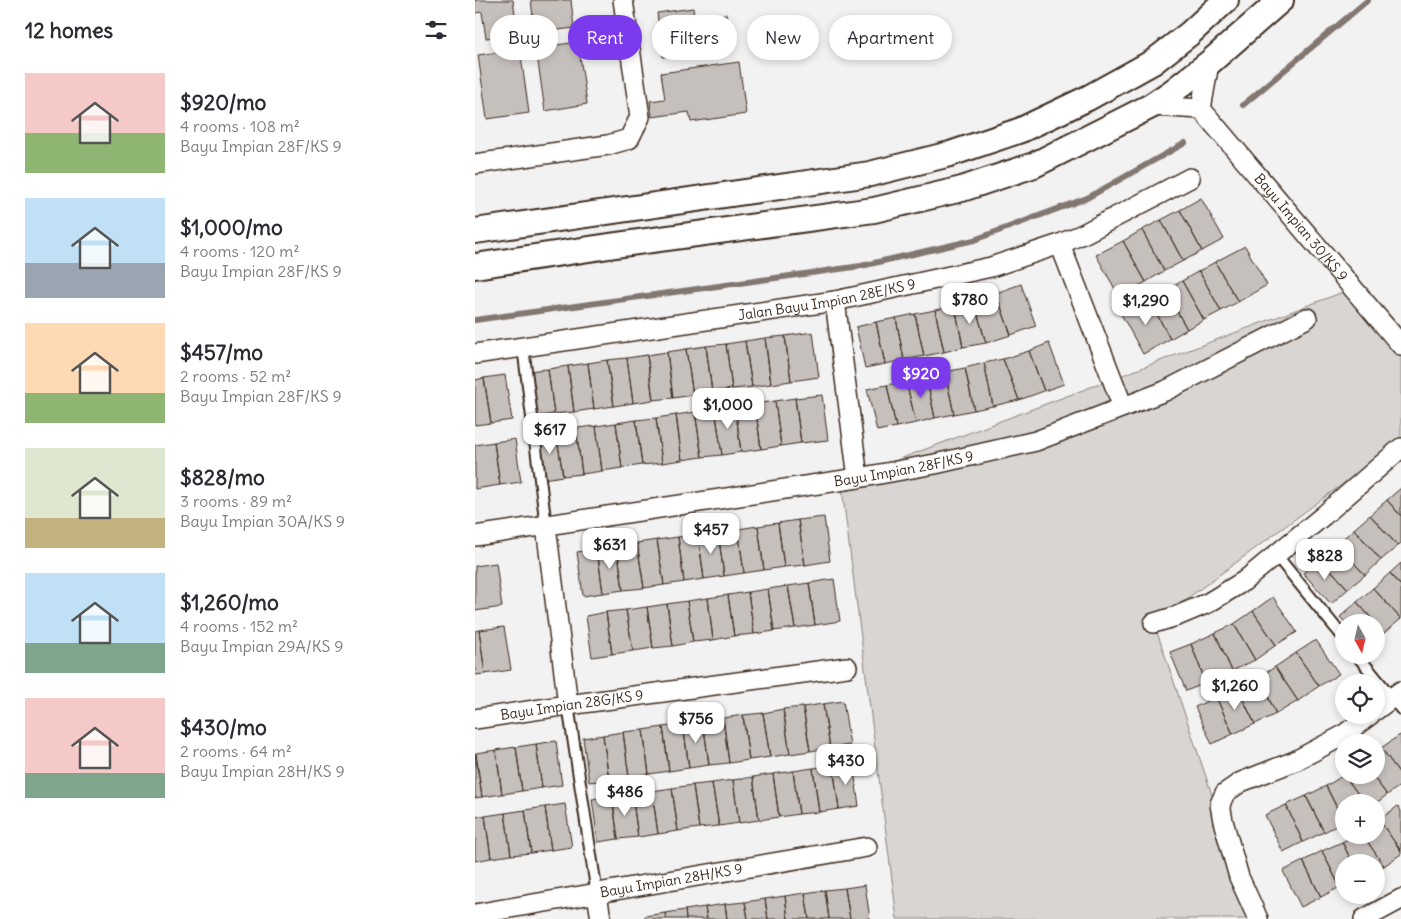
<!DOCTYPE html>
<html lang="en">
<head>
<meta charset="utf-8">
<style>
  :root { --surface:#fff; --page:#f2f2f3; --text:#2b2b33; --muted:#7c7c81; --accent:#7c3aed }
  body { margin:0; font-family:Delius,sans-serif; background:var(--page); color:var(--text); height:100vh; display:flex; flex-direction:column; font-size:19px; white-space:nowrap }
  * { box-sizing:border-box; margin:0 }
  p { font-size:16px; color:var(--muted) }
  .icon { flex:none; width:28px; height:28px; fill:none; stroke:currentColor; stroke-width:2; stroke-linecap:round; stroke-linejoin:round }
  .map { position:relative; flex:1; overflow:hidden }
  .details { display:flex; flex-direction:column; background:var(--surface); width:475px }
  .details>* { flex:none }
  .banner { position:absolute; left:15px; top:15px; width:475px; height:45px; display:flex; gap:10px }
  .needle { width:32px; rotate:172deg }
  .tools { position:absolute; left:860px; top:614px; display:grid; gap:10px }
  .tools a { display:grid; place-items:center; width:50px; height:50px; border-radius:50%; background:var(--surface); box-shadow:0 2px 8px #0003; font-size:25px }
  .price { position:absolute; translate:-50% -42px; padding:0 11px; border-radius:10px; background:#fff; color:#222; font-size:16px; line-height:32px; filter:drop-shadow(0 1px 2px #0008) }
  .price::after { content:''; position:absolute; left:50%; top:30px; width:15px; height:11px; margin-left:-8px; background:inherit; clip-path:polygon(0 0,100% 0,50% 100%) }
  .price.selected { background:var(--accent); color:#fff }
  ul { padding:0; list-style:none }
  li { display:flex; align-items:center; gap:15px; height:125px; padding:0 25px }
  li span { display:grid; place-items:center; flex:none; width:140px; height:100px; border-radius:0px; color:#555 }
  li>.icon { margin-inline-start:auto }
  span .icon { width:60px; height:60px; fill:#fffc; stroke-width:1 }
  li b { font-size:21px }
  h2 { display:flex; justify-content:space-between; align-items:center; height:60px; padding:0 25px; font-size:21px }
  .chip { padding:0 18px; border-radius:22px; background:var(--surface); box-shadow:0 2px 8px #0003; font-size:18px; line-height:45px }
  .chip.selected { background:var(--accent); color:#fff }
  main { display:flex; flex:1; min-height:0 }
  .map>svg:first-child { display:block }
  .green { fill:#d8d5d2; stroke:#8a8078 }
  .lines { fill:none; stroke-linecap:round; stroke-linejoin:round }
  .stream { stroke:#827770; stroke-width:6 }
  .building { fill:#c6c0bd; stroke:#3b2a1e }
  .service-casing { stroke:#3b2a1e; stroke-width:14 }
  .minor-casing { stroke:#3b2a1e; stroke-width:22 }
  .tertiary-casing { stroke:#3b2a1e; stroke-width:28 }
  .service { stroke:#fff; stroke-width:10 }
  .minor { stroke:#fff; stroke-width:19 }
  .tertiary { stroke:#fff; stroke-width:24 }
  .labels { text-anchor:middle; dominant-baseline:central; stroke-width:4.5; stroke-linejoin:round; paint-order:stroke }
  .street-label { font-size:14px; fill:#3b2a1e; stroke:#fff }
</style>
</head>
<body>
<main>
<section class="details">
<h2>12 homes<svg class="icon" aria-label="filters" viewBox="0 0 24 24"><path d="M4 7h16M4 17h16"/><circle cx="9" cy="7" r="2"/><circle cx="15" cy="17" r="2"/></svg></h2>
<ul>
<li><span style="background:linear-gradient(#f6c9c9 60%,#8fb573 0)"><svg class="icon" aria-label="home" viewBox="0 0 24 24"><path d="M3 11l9-7 9 7M6 9v11h12V9"/></svg></span><div><b>$920/mo</b><p>4 rooms · 108 m²</p><p>Bayu Impian 28F/KS 9</p></div></li>
<li><span style="background:linear-gradient(#bfe0f5 65%,#9aa5b1 0)"><svg class="icon" aria-label="home" viewBox="0 0 24 24"><path d="M3 11l9-7 9 7M6 9v11h12V9"/></svg></span><div><b>$1,000/mo</b><p>4 rooms · 120 m²</p><p>Bayu Impian 28F/KS 9</p></div></li>
<li><span style="background:linear-gradient(#ffd9b3 70%,#8fb573 0)"><svg class="icon" aria-label="home" viewBox="0 0 24 24"><path d="M3 11l9-7 9 7M6 9v11h12V9"/></svg></span><div><b>$457/mo</b><p>2 rooms · 52 m²</p><p>Bayu Impian 28F/KS 9</p></div></li>
<li><span style="background:linear-gradient(#dfe7d0 70%,#c2b280 0)"><svg class="icon" aria-label="home" viewBox="0 0 24 24"><path d="M3 11l9-7 9 7M6 9v11h12V9"/></svg></span><div><b>$828/mo</b><p>3 rooms · 89 m²</p><p>Bayu Impian 30A/KS 9</p></div></li>
<li><span style="background:linear-gradient(#bfe0f5 70%,#7fa58c 0)"><svg class="icon" aria-label="home" viewBox="0 0 24 24"><path d="M3 11l9-7 9 7M6 9v11h12V9"/></svg></span><div><b>$1,260/mo</b><p>4 rooms · 152 m²</p><p>Bayu Impian 29A/KS 9</p></div></li>
<li><span style="background:linear-gradient(#f6c9c9 75%,#7fa58c 0)"><svg class="icon" aria-label="home" viewBox="0 0 24 24"><path d="M3 11l9-7 9 7M6 9v11h12V9"/></svg></span><div><b>$430/mo</b><p>2 rooms · 64 m²</p><p>Bayu Impian 28H/KS 9</p></div></li>
</ul>
</section>
<div class="map">
<svg width="926" height="919" viewBox="0 0 926 919">
  <rect width="100%" height="100%" fill="#f3f2f2"/>
  <filter id="ink" filterUnits="userSpaceOnUse"><feTurbulence type="fractalNoise" baseFrequency=".02" numOctaves="2"/><feDisplacementMap in="SourceGraphic" scale="10" xChannelSelector="R" yChannelSelector="G"/><feConvolveMatrix kernelMatrix="1 2 1 2 8 2 1 2 1" color-interpolation-filters="sRGB"/></filter>
  <g filter="url(#ink)">
    <path class="green" d="M879,288L926,345V441L679,623L779,919H422L366,481Z"/>
    <g class="lines">
      <path class="stream" d="M768,105L893,0
        M0,320L386,266L499,240L612,198L710,143"/>
    </g>
    <path class="building" d="M0,0H38L43,34L11,38L7,12L0,13Z
      M56,0H96L99,28L60,33Z
      M218,8L219,18L251,14L256,47L188,57L182,13Z
      M103,42L112,104L70,111L61,48Z
      M45,49L54,113L12,119L3,55Z
      M264,62L271,114L216,122L214,112L177,117L175,101L190,99L186,73Z
      M726,198L749,239L727,251L705,210Z
      M705,210L727,251L708,261L686,220Z
      M686,220L708,261L689,271L667,230Z
      M667,230L689,271L671,282L648,241Z
      M648,241L671,282L644,296L621,255Z
      M770,246L792,285L763,302L740,262Z
      M740,262L763,302L746,311L724,271Z
      M724,271L746,311L729,320L707,281Z
      M707,281L729,320L712,329L690,290Z
      M546,284L561,326L536,335L521,293Z
      M690,290L712,329L695,339L674,299Z
      M521,293L536,335L511,343L499,302Z
      M674,299L695,339L668,354L646,314Z
      M499,302L511,343L488,347L480,306Z
      M480,306L488,347L469,352L460,310Z
      M460,310L469,352L449,356L440,314Z
      M440,314L449,356L429,360L421,318Z
      M421,318L429,360L410,364L401,322Z
      M401,322L410,364L390,368L381,327Z
      M338,332L344,377L316,381L310,336Z
      M310,336L316,381L296,384L290,338Z
      M290,338L296,384L277,387L270,341Z
      M270,341L277,387L257,389L251,344Z
      M574,343L589,384L569,391L554,351Z
      M251,344L257,389L237,392L231,346Z
      M231,346L237,392L218,395L211,349Z
      M211,349L218,395L198,398L192,352Z
      M554,351L569,391L544,400L528,359Z
      M192,352L198,398L178,400L172,355Z
      M172,355L178,400L158,403L152,358Z
      M152,358L158,403L139,406L132,360Z
      M528,359L544,400L518,406L509,363Z
      M132,360L139,406L119,409L113,363Z
      M113,363L119,409L99,412L93,366Z
      M509,363L518,406L499,410L490,368Z
      M93,366L99,412L79,414L73,369Z
      M490,368L499,410L479,414L470,372Z
      M73,369L79,414L60,417L53,371Z
      M470,372L479,414L460,418L451,376Z
      M30,375L37,420L16,423L9,378Z
      M451,376L460,418L441,423L431,381Z
      M9,378L16,423L0,425V380Z
      M431,381L441,423L421,427L412,385Z
      M412,385L421,427L402,431L392,389Z
      M347,395L353,440L326,443L320,398Z
      M320,398L326,443L306,446L300,401Z
      M300,401L306,446L286,449L280,404Z
      M280,404L286,449L266,452L260,406Z
      M260,406L266,452L247,455L240,409Z
      M240,409L247,455L227,457L220,412Z
      M220,412L227,457L207,460L201,415Z
      M201,415L207,460L187,463L181,418Z
      M181,418L187,463L167,465L161,420Z
      M161,420L167,465L147,468L141,423Z
      M141,423L147,468L127,471L121,426Z
      M121,426L127,471L107,474L101,428Z
      M101,428L107,474L88,476L81,431Z
      M81,431L88,476L68,479L62,434Z
      M40,439L46,482L25,485L19,442Z
      M19,442L25,485L0,489V445Z
      M926,488V516L912,500Z
      M912,500L926,516V543L923,546L895,515Z
      M895,515L923,546L906,560L879,529Z
      M349,517L355,561L330,565L323,520Z
      M323,520L330,565L309,567L303,523Z
      M303,523L309,567L289,570L283,526Z
      M283,526L289,570L269,573L263,529Z
      M263,529L269,573L249,576L243,532Z
      M879,529L906,560L890,575L862,544Z
      M243,532L249,576L229,579L223,534Z
      M223,534L229,579L209,582L203,537Z
      M203,537L209,582L189,585L182,540Z
      M182,540L189,585L169,588L162,543Z
      M162,543L169,588L148,590L142,546Z
      M862,544L890,575L873,589L845,558Z
      M142,546L148,590L128,593L122,549Z
      M122,549L128,593L108,596L102,552Z
      M845,558L873,589L856,604L828,573Z
      M21,563L27,607L0,611V566Z
      M926,563V586L915,573Z
      M915,573L926,586V619L898,588Z
      M359,579L365,621L340,625L334,583Z
      M334,583L340,625L320,628L313,586Z
      M313,586L320,628L299,631L293,589Z
      M898,588L926,619L909,633L882,602Z
      M293,589L299,631L279,634L273,592Z
      M273,592L279,634L259,636L253,595Z
      M253,595L259,636L238,640L233,598Z
      M798,597L822,632L801,645L778,611Z
      M233,598L238,640L218,642L212,601Z
      M212,601L218,642L198,646L192,604Z
      M882,602L900,622H870L865,617Z
      M192,604L198,646L178,648L172,607Z
      M172,607L178,648L158,651L151,610Z
      M151,610L158,651L137,654L131,612Z
      M778,611L801,645L780,660L759,624Z
      M131,612L137,654L117,657L111,616Z
      M759,624L780,660L757,671L740,633Z
      M901,624L909,633L901,640Z
      M29,627L36,670L10,674L4,630Z
      M4,630L10,674L0,675V631Z
      M740,633L757,671L731,683L716,644Z
      M841,640L864,674L844,686L821,653Z
      M716,644L731,683L711,691L695,652Z
      M821,653L844,686L823,701L800,667Z
      M800,667L823,701L801,714L784,677Z
      M784,677L801,714L780,724L762,687Z
      M762,687L780,724L758,734L741,697Z
      M741,697L758,734L737,744L720,707Z
      M368,701L375,745L355,748L348,704Z
      M348,704L355,748L335,751L328,707Z
      M328,707L335,751L315,754L308,709Z
      M308,709L315,754L295,757L288,713Z
      M288,713L295,757L274,760L268,715Z
      M268,715L274,760L254,763L248,718Z
      M248,718L254,763L234,765L228,721Z
      M228,721L234,765L214,768L208,724Z
      M208,724L214,768L194,771L188,727Z
      M188,727L194,771L174,774L168,730Z
      M168,730L174,774L154,777L148,732Z
      M148,732L154,777L134,780L128,735Z
      M128,735L134,780L114,782L108,738Z
      M925,735L926,736V775L906,748Z
      M81,741L87,785L67,788L61,744Z
      M61,744L67,788L47,791L41,747Z
      M41,747L47,791L27,794L21,750Z
      M906,748L926,775V785L912,795L897,775H901V752Z
      M21,750L27,794L7,797L1,753Z
      M0,753L7,797L0,798Z
      M378,763L384,806L364,809L358,766Z
      M358,766L364,809L344,812L338,768Z
      M338,768L344,812L324,814L318,771Z
      M318,771L324,814L304,817L298,774Z
      M298,774L304,817L284,820L278,777Z
      M869,775L889,802H869V822L851,786Z
      M869,775H897L912,795L901,803L889,802Z
      M278,777L284,820L264,823L258,780Z
      M258,780L264,823L244,826L237,783Z
      M237,783L244,826L224,828L218,785Z
      M218,785L224,828L203,831L197,788Z
      M851,786L869,822L849,832L831,796Z
      M197,788L203,831L183,834L177,791Z
      M177,791L183,834L163,837L157,794Z
      M157,794L163,837L143,839L137,796Z
      M137,796L143,839L123,842L117,799Z
      M831,796L849,832L828,842L811,805Z
      M90,804L97,847L76,850L70,807Z
      M811,805L828,842L808,852L790,815Z
      M923,806L926,811V851L904,820Z
      M70,807L76,850L56,853L50,810Z
      M50,810L56,853L36,855L30,813Z
      M30,813L36,855L16,858L10,816Z
      M10,816L16,858L0,861V817Z
      M904,820L926,851V854L909,866L888,835H901V822Z
      M880,835H888L909,866L901,870V862H877L867,842Z
      M867,842L877,862H869V886L865,887L847,851Z
      M847,851L865,887L846,897L828,861Z
      M828,861L846,897L826,907L808,871Z
      M390,885L395,919H375L370,888Z
      M370,888L375,919H354L350,890Z
      M350,890L354,919H334L330,893Z
      M330,893L334,919H313L310,896Z
      M310,896L313,919H293L290,899Z
      M290,899L293,919H273L270,902Z
      M270,902L273,919H252L250,904Z
      M250,904L252,919H232L230,907Z
      M230,907L232,919H211L210,910Z
      M210,910L211,919H191L190,913Z
      M190,913L191,919H170V916Z"/>
    <g class="lines">
      <g class="service-casing">
        <path id="service" d="M48,347L71,526
          M801,555L869,638
          M882,655L926,709
          M93,705L122,894"/>
      </g>
      <g class="minor-casing">
        <g id="minor">
          <path id="s1" d="M676,106L726,109L926,345"/>
          <path d="M726,109L734,63"/>
          <path d="M0,164L133,145L154,139L165,117L148,0"/>
          <path d="M585,244L648,407"/>
          <path d="M360,301L383,478"/>
          <path id="s2" d="M0,354L360,301L516,267L585,244L610,233L715,178"/>
          <path d="M71,526L93,705"/>
          <path id="s3" d="M0,536L383,478L460,464L561,441L690,391L832,318"/>
          <path d="M679,623L702,616L733,603L769,581L848,516L926,448"/>
          <path d="M901,710L926,691"/>
          <path id="s4" d="M0,719L93,705L372,667"/>
          <path d="M122,894L126,919"/>
          <path id="s5" d="M0,914L392,847"/>
          <path d="M783,919L764,877L748,821L745,804L750,793L766,782L820,761L867,736L895,715"/>
          <path d="M889,919L926,899"/>
        </g>
      </g>
      <g class="tertiary-casing">
        <path id="tertiary" d="M0,231L395,174L475,154L546,130L613,98L678,62L714,34L751,0
          M0,266L141,245L399,210L487,189L559,165L676,106L697,92L734,63L806,0"/>
      </g>
      <use href="#service" class="service"/>
      <use href="#minor" class="minor"/>
      <use href="#tertiary" class="tertiary"/>
    </g>
  </g>
  <g class="labels">
    <g class="street-label">
      <text stroke="none"><textPath href="#s1" startOffset="205">Bayu Impian 30/KS 9</textPath></text>
      <text stroke="none"><textPath href="#s2" startOffset="356">Jalan Bayu Impian 28E/KS 9</textPath></text>
      <text stroke="none"><textPath href="#s3" startOffset="434">Bayu Impian 28F/KS 9</textPath></text>
      <text stroke="none"><textPath href="#s4" startOffset="98">Bayu Impian 28G/KS 9</textPath></text>
      <text stroke="none"><textPath href="#s5" startOffset="199">Bayu Impian 28H/KS 9</textPath></text>
    </g>
  </g>
</svg>
<div class="tools">
<a><svg class="needle" viewBox="-14 -14 28 28"><path d="M0-13l5 13h-10z" fill="#e53935"/><path d="M0 13l5-13h-10z" fill="#7c7c81"/></svg></a>
<a><svg class="icon" aria-label="locate" viewBox="0 0 24 24"><circle cx="12" cy="12" r="6"/><path d="M12 2v4M12 18v4M2 12h4M18 12h4"/></svg></a>
<a><svg class="icon" aria-label="layers" viewBox="0 0 24 24"><path d="M12 4l9 5-9 5-9-5zM3 14l9 5 9-5"/></svg></a>
<a>+</a>
<a>−</a>
</div>
<b class="price" style="left:495px;top:325px">$780</b>
<b class="price" style="left:671px;top:326px">$1,290</b>
<b class="price selected" style="left:446px;top:399px">$920</b>
<b class="price" style="left:253px;top:430px">$1,000</b>
<b class="price" style="left:75px;top:455px">$617</b>
<b class="price" style="left:236px;top:555px">$457</b>
<b class="price" style="left:135px;top:570px">$631</b>
<b class="price" style="left:850px;top:581px">$828</b>
<b class="price" style="left:760px;top:711px">$1,260</b>
<b class="price" style="left:221px;top:744px">$756</b>
<b class="price" style="left:371px;top:786px">$430</b>
<b class="price" style="left:150px;top:817px">$486</b>
<div class="banner">
<a class="chip">Buy</a>
<a class="chip selected">Rent</a>
<a class="chip">Filters</a>
<a class="chip">New</a>
<a class="chip">Apartment</a>
</div>
</div>
</main>
</body>
</html>
